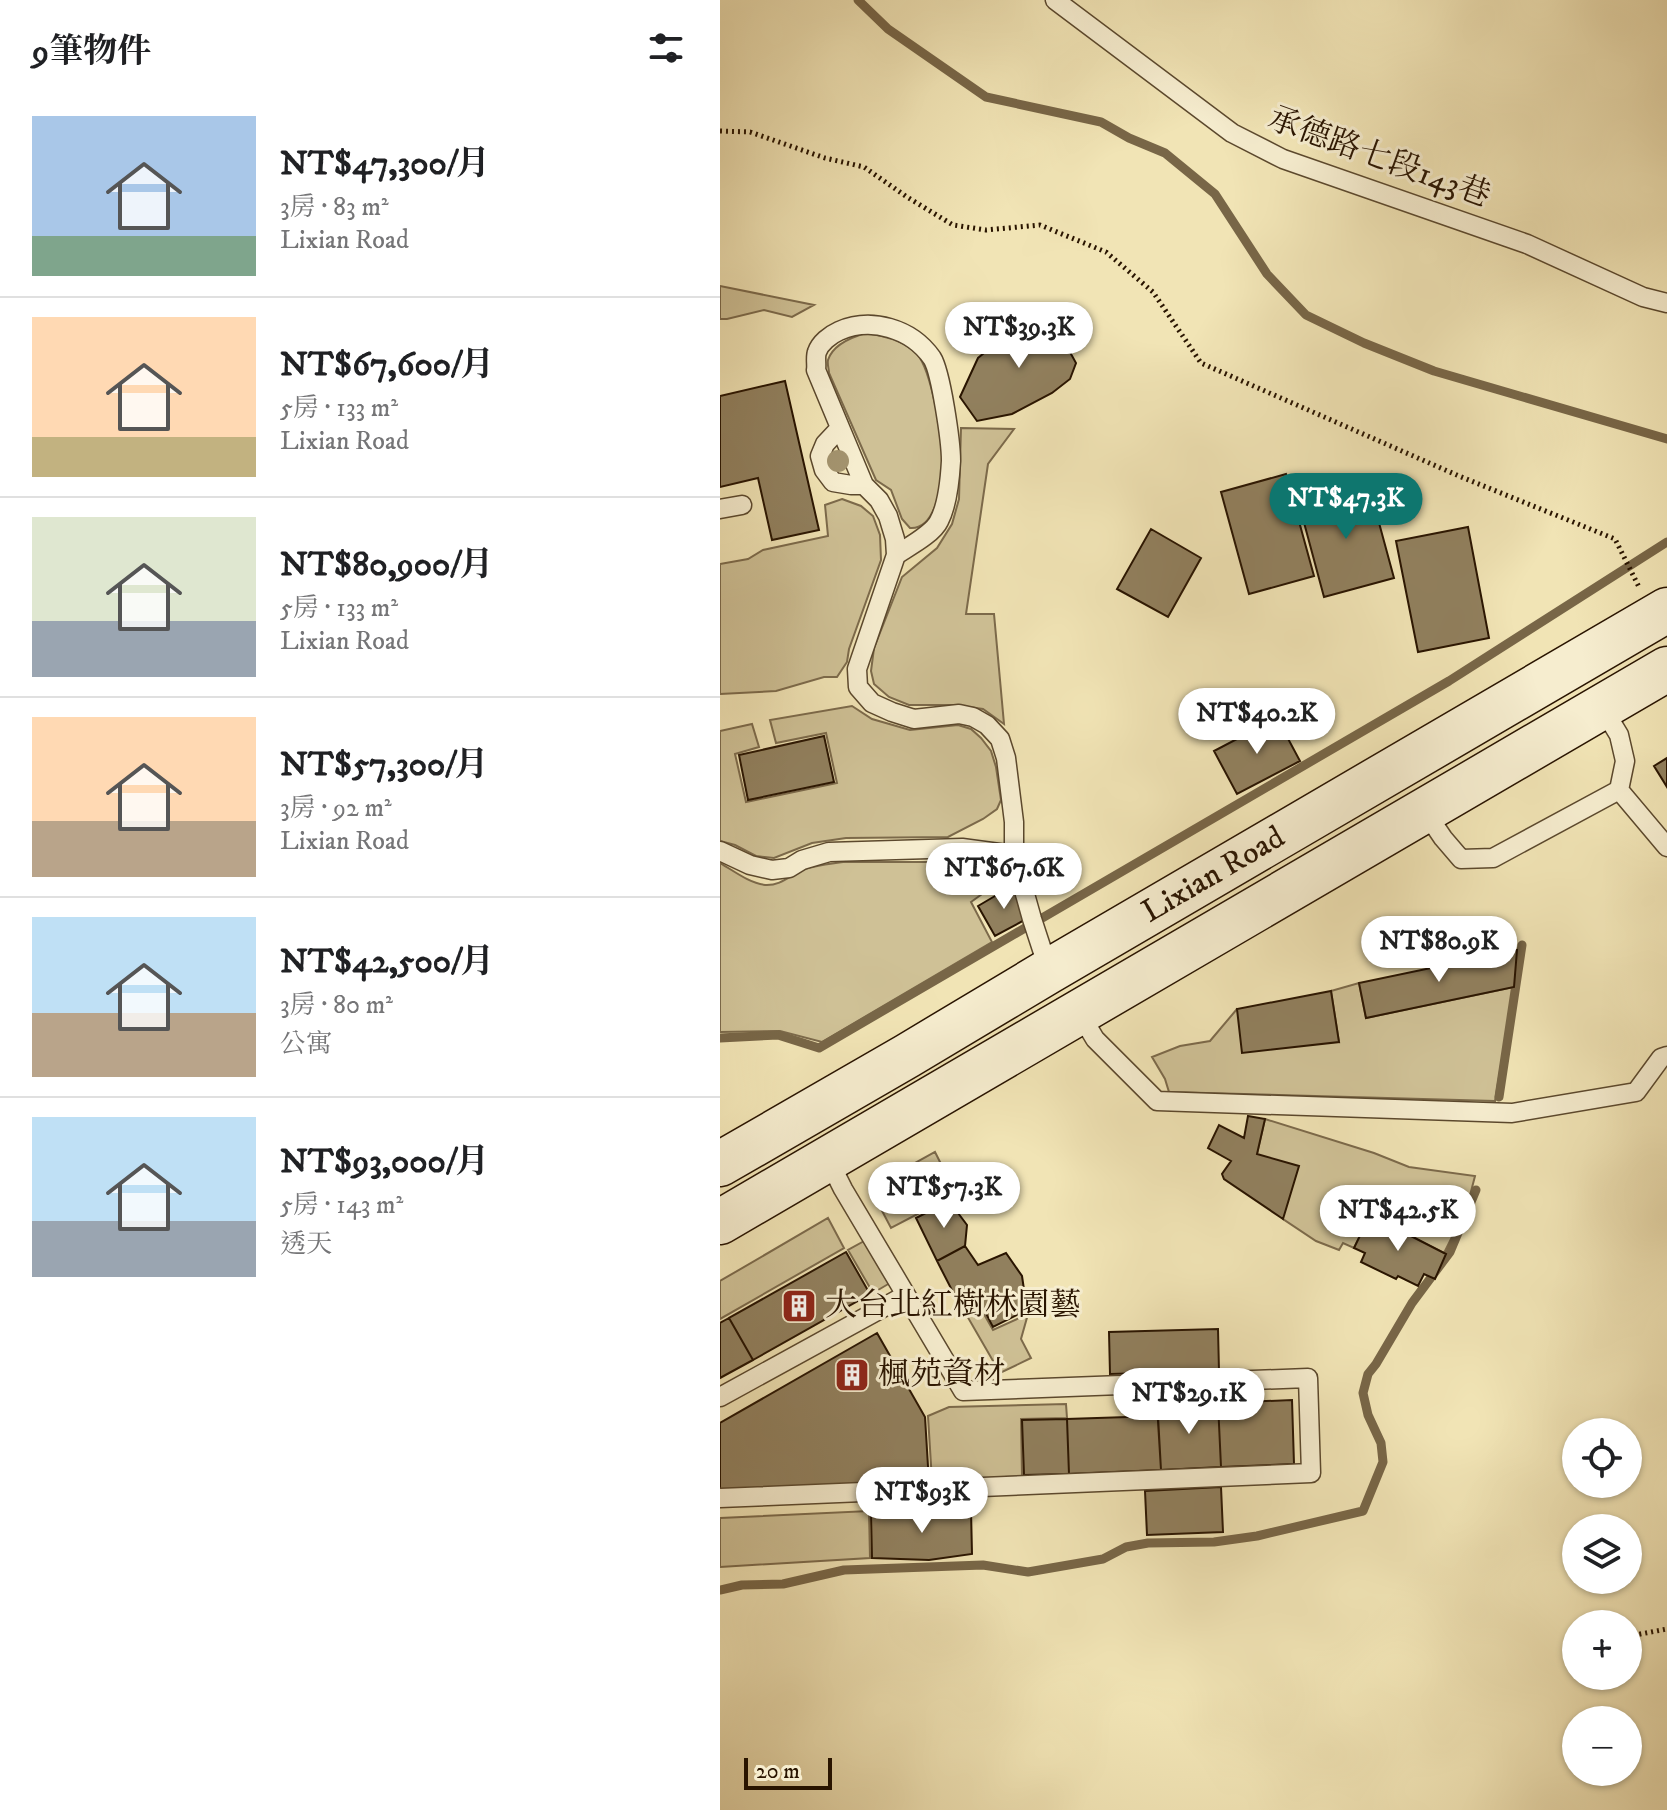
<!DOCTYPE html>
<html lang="zh-TW">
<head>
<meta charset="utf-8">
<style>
  :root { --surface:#fff; --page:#f6f6f6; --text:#202124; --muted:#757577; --line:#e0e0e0; --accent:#0f766e }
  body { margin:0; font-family:"IM FELL DW Pica","Noto Serif TC",serif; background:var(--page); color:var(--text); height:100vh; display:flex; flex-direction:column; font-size:30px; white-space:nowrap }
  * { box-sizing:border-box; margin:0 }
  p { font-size:26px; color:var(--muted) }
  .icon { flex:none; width:44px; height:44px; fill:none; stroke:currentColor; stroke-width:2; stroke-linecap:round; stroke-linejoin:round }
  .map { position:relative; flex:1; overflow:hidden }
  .drawer { display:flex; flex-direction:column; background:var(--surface); width:720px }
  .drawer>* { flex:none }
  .fabs { position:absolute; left:842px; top:1418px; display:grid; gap:16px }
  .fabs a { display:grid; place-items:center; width:80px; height:80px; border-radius:50%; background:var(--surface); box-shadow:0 2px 6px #0004; font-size:40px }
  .scale { position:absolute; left:24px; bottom:20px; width:88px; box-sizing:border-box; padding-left:8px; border:4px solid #291400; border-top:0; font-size:22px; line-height:28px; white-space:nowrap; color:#291400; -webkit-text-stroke:6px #f6edcf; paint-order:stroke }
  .price { position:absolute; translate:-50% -68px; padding:0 18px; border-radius:28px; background:#fff; color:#222; font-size:26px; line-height:52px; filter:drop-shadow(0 2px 4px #0008) }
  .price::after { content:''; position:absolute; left:50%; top:48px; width:24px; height:18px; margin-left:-12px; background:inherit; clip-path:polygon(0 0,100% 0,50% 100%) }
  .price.current { background:var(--accent); color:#fff }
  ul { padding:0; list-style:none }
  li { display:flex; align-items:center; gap:24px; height:200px; padding:0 32px }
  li+li { border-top:2px solid var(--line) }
  li span { display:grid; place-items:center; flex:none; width:224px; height:160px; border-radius:0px; color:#555 }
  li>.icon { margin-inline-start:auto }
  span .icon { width:96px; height:96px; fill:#fffc; stroke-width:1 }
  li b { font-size:34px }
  h2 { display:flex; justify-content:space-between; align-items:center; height:96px; padding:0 32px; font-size:34px }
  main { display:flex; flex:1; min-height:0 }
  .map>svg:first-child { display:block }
  .green { fill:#cfc196; stroke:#7c6a4b; stroke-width:2 }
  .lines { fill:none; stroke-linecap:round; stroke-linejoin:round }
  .stream { stroke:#786647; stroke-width:9 }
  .building { fill:#91805e; stroke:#291400; stroke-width:2 }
  .lane-casing { stroke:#5b482d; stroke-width:21 }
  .secondary-casing { stroke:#291400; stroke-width:47 }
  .path { stroke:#291400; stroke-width:5; stroke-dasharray:2 4; stroke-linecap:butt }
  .lane { stroke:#f6edcf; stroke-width:18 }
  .secondary { stroke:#f6edcf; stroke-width:44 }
  .tree { fill:#a3936e }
  .labels { text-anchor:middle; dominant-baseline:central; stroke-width:6; stroke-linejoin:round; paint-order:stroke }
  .street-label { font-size:32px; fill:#291400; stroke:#f6edcf }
  .poi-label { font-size:32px; fill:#291400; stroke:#f6edcf; text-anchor:start }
</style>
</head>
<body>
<main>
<section class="drawer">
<h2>9筆物件<svg class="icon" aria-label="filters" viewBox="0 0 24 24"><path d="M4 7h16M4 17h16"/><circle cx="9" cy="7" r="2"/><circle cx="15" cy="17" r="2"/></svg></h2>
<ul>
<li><span style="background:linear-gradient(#a9c7e8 75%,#7fa58c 0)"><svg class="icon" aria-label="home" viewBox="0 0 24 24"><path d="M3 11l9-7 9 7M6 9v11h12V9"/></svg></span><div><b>NT$47,300/月</b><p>3房 · 83 m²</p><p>Lixian Road</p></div></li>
<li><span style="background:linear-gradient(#ffd9b3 75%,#c2b280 0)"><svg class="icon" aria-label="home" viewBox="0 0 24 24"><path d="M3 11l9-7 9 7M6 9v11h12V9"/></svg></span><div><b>NT$67,600/月</b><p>5房 · 133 m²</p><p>Lixian Road</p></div></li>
<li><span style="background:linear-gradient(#dfe7d0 65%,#9aa5b1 0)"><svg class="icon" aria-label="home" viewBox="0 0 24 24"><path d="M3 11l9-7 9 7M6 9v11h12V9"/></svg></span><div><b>NT$80,900/月</b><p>5房 · 133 m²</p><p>Lixian Road</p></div></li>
<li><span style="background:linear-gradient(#ffd9b3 65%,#b9a48a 0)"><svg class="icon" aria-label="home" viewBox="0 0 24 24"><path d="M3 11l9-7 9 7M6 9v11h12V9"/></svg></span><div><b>NT$57,300/月</b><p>3房 · 92 m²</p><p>Lixian Road</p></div></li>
<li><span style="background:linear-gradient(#bfe0f5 60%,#b9a48a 0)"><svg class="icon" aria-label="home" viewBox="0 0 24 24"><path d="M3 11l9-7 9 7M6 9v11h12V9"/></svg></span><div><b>NT$42,500/月</b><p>3房 · 80 m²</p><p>公寓</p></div></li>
<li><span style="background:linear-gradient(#bfe0f5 65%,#9aa5b1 0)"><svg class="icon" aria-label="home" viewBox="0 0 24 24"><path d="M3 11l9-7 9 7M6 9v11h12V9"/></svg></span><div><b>NT$93,000/月</b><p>5房 · 143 m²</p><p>透天</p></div></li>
</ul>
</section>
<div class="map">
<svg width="947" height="1810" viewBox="0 0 947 1810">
  <rect width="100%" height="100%" fill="#f1e4b5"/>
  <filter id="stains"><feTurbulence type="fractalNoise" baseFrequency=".0025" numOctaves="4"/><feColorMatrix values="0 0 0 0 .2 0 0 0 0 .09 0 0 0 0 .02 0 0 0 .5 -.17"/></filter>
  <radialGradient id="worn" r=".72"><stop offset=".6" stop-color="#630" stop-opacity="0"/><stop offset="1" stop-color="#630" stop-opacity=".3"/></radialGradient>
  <path class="green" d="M0,286L94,305L72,317L44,310L7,319H0Z
    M146,333C164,336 183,340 197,354C211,369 224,442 223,463C222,484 216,530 190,528L182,519L171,490L156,480L109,373C109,369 107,364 108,360C113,344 132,337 146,333Z
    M241,428L294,429L268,464L246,614H274L284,724L263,709L234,705H189L169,697L154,684L151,671L154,648L182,577L217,548L232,524L239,499Z
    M122,499L141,506L153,516L160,535L161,560L129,649L127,662L117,677H104L56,691L0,694V564L28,559L43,550L108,536L105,505Z
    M132,706L152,719L190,730L238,725L251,729L261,738L271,751L276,767L281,800L277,809L263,819L228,837L126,838L92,843L54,858L36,856L15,845L0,841V731L32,724L39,747L15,754L26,802L117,783L106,733L56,743L50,720Z
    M123,862H248L260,873L269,889L251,902L272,942L102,1042L60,1031L0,1032V863C14,871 29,883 45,885C62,886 71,874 85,869C98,865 110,864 123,862Z
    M639,983L646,1018L794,987L775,1101L449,1092L445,1079L432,1057L460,1046L490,1041L517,1009L619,1042L611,991Z
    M545,1119L654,1153L689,1167L755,1176L747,1207L724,1253L650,1215L634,1248L623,1243L619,1250L596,1241L563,1219L537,1154Z
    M215,1152L236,1194L171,1228L150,1188Z
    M108,1218L124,1248L0,1319V1281Z
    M146,1240L170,1283L153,1293L128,1250Z
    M253,1295L273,1330L308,1314L301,1339L311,1358L280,1373L239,1302Z
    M346,1404L347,1418L301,1419L302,1476L212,1481L208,1416L229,1407Z
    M149,1511L150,1558L0,1567V1518Z"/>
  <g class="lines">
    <path class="stream" d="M138,0L168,29L266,97L381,122L409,138L445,153L495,194L547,274L586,315L644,343L714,371L947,439
      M0,1038L58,1035L99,1048L729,681L947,542
      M779,1097L802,945
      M0,1590L22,1585L63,1584L124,1570L263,1565L308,1572L383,1559L406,1547L428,1543L494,1542L537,1536L643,1511L663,1462L661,1443L648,1415L643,1393L648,1374L656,1364L692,1303L730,1252L756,1190"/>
  </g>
  <path class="building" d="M329,314L356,363L350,379L332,393L292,414L257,421L240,397L258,358L308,317Z
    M65,381L99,530L52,540L38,478L0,487V396Z
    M566,474L594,576L529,594L501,492Z
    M649,486L674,578L604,597L579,504Z
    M748,527L769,638L698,652L676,541Z
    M431,529L481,558L448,617L397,589Z
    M557,718L580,761L517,794L494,751Z
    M104,736L114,782L28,800L19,755Z
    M947,758V787L934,766Z
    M292,886L310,917L275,936L258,906Z
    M797,950L794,987L646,1018L639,983Z
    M611,991L619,1042L522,1053L517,1009Z
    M528,1116L545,1119L537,1154L579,1166L563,1219L504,1179L502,1174L511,1161L488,1148L499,1125L524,1138Z
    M229,1201L247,1225L245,1246L217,1261L196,1218Z
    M650,1215L726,1254L715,1279L704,1274L698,1286L678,1276L676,1279L641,1262L645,1253L634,1248Z
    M245,1246L258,1265L286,1253L302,1276L307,1310L273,1327L255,1293L237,1300L217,1261Z
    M126,1252L150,1294L33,1360L9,1318Z
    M9,1318L33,1360L0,1378V1323Z
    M498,1329L499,1371L390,1374L389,1332Z
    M157,1333L205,1417L209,1483L0,1492V1423Z
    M572,1400L574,1464L501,1467L498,1403Z
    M498,1403L501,1467L441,1470L437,1405Z
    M438,1416L441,1470L349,1474L347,1419Z
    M347,1419L349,1474L304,1475L302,1420Z
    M501,1487L503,1532L427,1535L425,1491Z
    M251,1510L252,1554L209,1560L152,1558L151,1514Z"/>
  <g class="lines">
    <g class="lane-casing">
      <path id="lane" d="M335,0L512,133L563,159L807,244L923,297L947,303
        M120,428L105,444L100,456L104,470L113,482L131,485H144
        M0,509L22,505
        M176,555C188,547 213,534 219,521C228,504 230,479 231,461C231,442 221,372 212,358C191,328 151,317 119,331C110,335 100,343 97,352C95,357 97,365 96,370L144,485L159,500L168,516L175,539L176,555L137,669L138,687L152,703L172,712L194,719L239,714L253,717L267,725L280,739L286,758L294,822V855L312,919L329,971
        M899,790L947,847
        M704,810L723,838L741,859L773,858L899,790L905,761L899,735L882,707
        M0,851L30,865L52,870L69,868L82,860L109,852L242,848L294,855
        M359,1012L375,1039L437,1101L792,1113L916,1092L941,1058L947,1056
        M0,1397L186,1295L123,1189L108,1159
        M0,1498L591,1473L588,1378L243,1391L186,1295"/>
    </g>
    <g class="secondary-casing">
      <g id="secondary">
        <path id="s1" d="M0,1164L187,1056L329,971L947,610"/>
        <path d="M0,1222L947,669"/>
      </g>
    </g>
    <path class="path" d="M0,131L30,132L105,158L144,167L187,197L233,225L266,230L320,225L386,252L433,292L481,363L739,476L895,539L919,587
      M908,1638L915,1635L947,1629"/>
    <use href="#lane" class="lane"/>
    <use href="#secondary" class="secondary"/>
  </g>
  <circle class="tree" cx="118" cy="461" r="11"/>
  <defs>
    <g id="building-square" transform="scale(1.8)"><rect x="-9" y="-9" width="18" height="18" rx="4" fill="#8f2418" stroke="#f6edcf"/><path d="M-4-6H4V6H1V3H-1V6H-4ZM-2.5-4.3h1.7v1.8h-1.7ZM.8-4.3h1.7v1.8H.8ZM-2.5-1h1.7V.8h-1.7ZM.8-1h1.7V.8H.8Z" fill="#fff"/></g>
  </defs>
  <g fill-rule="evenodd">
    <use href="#building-square" x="79" y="1306"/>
    <use href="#building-square" x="132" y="1375"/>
  </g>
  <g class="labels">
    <g class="street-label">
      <text transform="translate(659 158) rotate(20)">承德路七段143巷</text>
      <text stroke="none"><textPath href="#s1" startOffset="572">Lixian Road</textPath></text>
    </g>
    <g class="poi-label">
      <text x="105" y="1306">大台北紅樹林園藝</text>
      <text x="158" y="1375">楓苑資材</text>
    </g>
  </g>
  <rect width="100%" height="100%" filter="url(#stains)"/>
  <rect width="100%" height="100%" fill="url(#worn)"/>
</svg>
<div class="fabs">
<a><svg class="icon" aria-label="locate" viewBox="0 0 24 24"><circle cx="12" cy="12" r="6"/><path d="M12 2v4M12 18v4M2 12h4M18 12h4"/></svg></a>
<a><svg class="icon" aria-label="layers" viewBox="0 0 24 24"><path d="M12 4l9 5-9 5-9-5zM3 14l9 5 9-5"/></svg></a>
<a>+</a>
<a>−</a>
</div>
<div class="scale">20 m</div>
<b class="price" style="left:299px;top:370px">NT$39.3K</b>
<b class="price current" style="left:626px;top:541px">NT$47.3K</b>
<b class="price" style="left:537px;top:756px">NT$40.2K</b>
<b class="price" style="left:284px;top:911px">NT$67.6K</b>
<b class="price" style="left:719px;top:984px">NT$80.9K</b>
<b class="price" style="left:224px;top:1230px">NT$57.3K</b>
<b class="price" style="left:678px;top:1253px">NT$42.5K</b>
<b class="price" style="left:469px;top:1436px">NT$29.1K</b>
<b class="price" style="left:202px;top:1535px">NT$93K</b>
</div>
</main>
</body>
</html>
